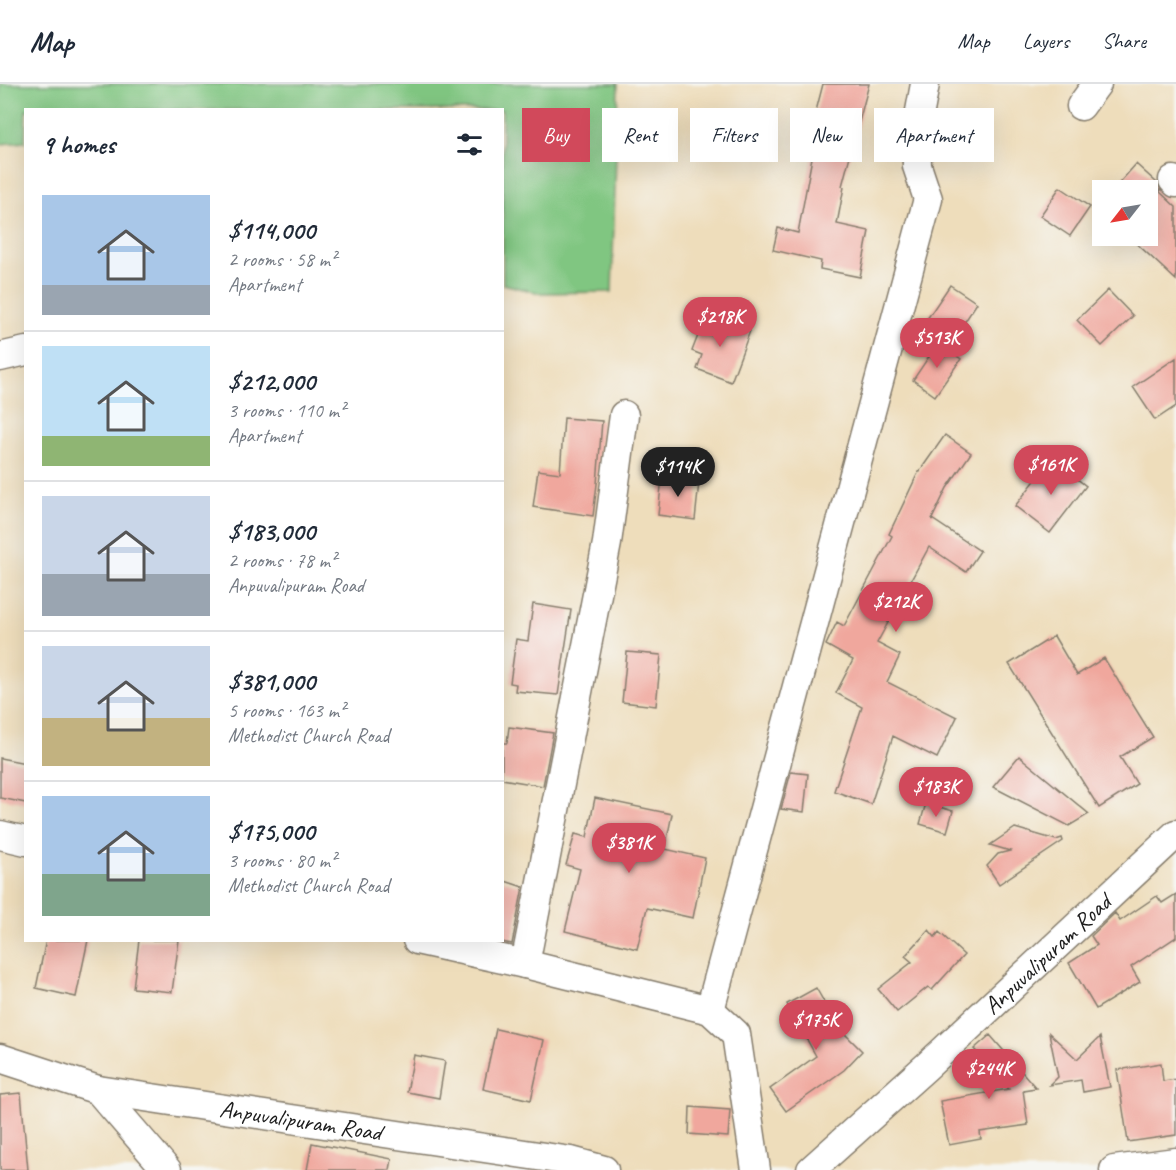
<!DOCTYPE html>
<html lang="en">
<head>
<meta charset="utf-8">
<style>
  :root { --surface:#fff; --page:#f2f2f3; --text:#1f2937; --muted:#747a83; --line:#e0e1e3; --accent:#d1495b }
  body { margin:0; font-family:Caveat,sans-serif; background:var(--page); color:var(--text); height:100vh; display:flex; flex-direction:column; font-size:22px; white-space:nowrap }
  * { box-sizing:border-box; margin:0 }
  p { font-size:20px; color:var(--muted) }
  .icon { flex:none; width:33px; height:33px; fill:none; stroke:currentColor; stroke-width:2; stroke-linecap:round; stroke-linejoin:round }
  .map { position:relative; flex:1; overflow:hidden }
  .details { position:absolute; left:24px; top:24px; width:480px; height:834px; display:flex; flex-direction:column; background:var(--surface); border-radius:0px; box-shadow:0 6px 24px #0002 }
  .details>* { flex:none }
  .banner { position:absolute; left:522px; top:24px; width:564px; height:54px; display:flex; gap:12px }
  .needle { width:39px; rotate:239deg }
  .fabs { position:absolute; left:1092px; top:96px; display:grid; gap:12px }
  .fabs a { display:grid; place-items:center; width:66px; height:66px; border-radius:0px; background:var(--surface); box-shadow:0 6px 24px #0002; font-size:30px }
  .price { position:absolute; translate:-50% -51px; padding:0 14px; border-radius:21px; background:var(--accent); color:#fff; font-size:20px; line-height:39px; filter:drop-shadow(0 2px 3px #0008) }
  .price::after { content:''; position:absolute; left:50%; top:36px; width:18px; height:14px; margin-left:-9px; background:inherit; clip-path:polygon(0 0,100% 0,50% 100%) }
  .price.selected { background:#222; color:#fff }
  ul { padding:0; list-style:none }
  li { display:flex; align-items:center; gap:18px; height:150px; padding:0 18px }
  li+li { border-top:2px solid var(--line) }
  li span { display:grid; place-items:center; flex:none; width:168px; height:120px; border-radius:0px; color:#555 }
  li>.icon { margin-inline-start:auto }
  span .icon { width:72px; height:72px; fill:#fffc; stroke-width:1 }
  li b { font-size:26px }
  h2 { display:flex; justify-content:space-between; align-items:center; height:72px; padding:0 18px; font-size:26px }
  .pill { padding:0 21px; border-radius:0px; background:var(--surface); box-shadow:0 6px 24px #0002; font-size:21px; line-height:54px }
  .pill.selected { background:var(--accent); color:#fff }
  header { display:flex; align-items:center; gap:36px; box-sizing:border-box; height:84px; padding:0 30px; background:var(--surface); border-bottom:2px solid var(--line) }
  header strong { font-size:28px }
  nav { display:flex; gap:33px; margin-inline-start:auto; font-size:21px }
  .map>svg:first-child { display:block }
  .green { fill:#80c681; stroke:#4e714e; stroke-width:1.5 }
  .building { fill:#f0a79d }
  .lines { fill:none; stroke-linecap:round; stroke-linejoin:round }
  .street-casing { stroke:#857c6c; stroke-width:31 }
  .street { stroke:#fff; stroke-width:28 }
  .labels { text-anchor:middle; dominant-baseline:central; stroke-width:4.5; stroke-linejoin:round; paint-order:stroke }
  .street-label { font-size:24px; fill:#1c1c1c; stroke:#f6f6f2 }
</style>
</head>
<body>
<header>
<strong>Map</strong>
<nav><a>Map</a><a>Layers</a><a>Share</a></nav>
</header>
<div class="map">
<svg width="1176" height="1086" viewBox="0 0 1176 1086">
  <rect width="100%" height="100%" fill="#f6f6f2"/>
  <filter id="ink" filterUnits="userSpaceOnUse"><feTurbulence type="fractalNoise" baseFrequency=".0167" numOctaves="2"/><feDisplacementMap in="SourceGraphic" scale="12" xChannelSelector="R" yChannelSelector="G"/><feConvolveMatrix kernelMatrix="1 2 1 2 8 2 1 2 1" color-interpolation-filters="sRGB"/></filter>
  <filter id="wash" filterUnits="userSpaceOnUse"><feTurbulence type="fractalNoise" baseFrequency=".008" numOctaves="4" result="noise"/><feDisplacementMap in="SourceGraphic" scale="24" xChannelSelector="R" yChannelSelector="G"/><feGaussianBlur stdDeviation="1.35" result="paint"/><feColorMatrix in="noise" values="0 0 0 0 0 0 0 0 0 0 0 0 0 0 0 0 0 1.4 0 .05"/><feComposite in="paint" operator="in"/></filter>
  <g filter="url(#wash)">
    <rect width="100%" height="100%" fill="#edb"/>
    <path class="green" d="M0,0H618L612,208L539,209L503,200L502,26H26L25,58L0,60Z"/>
    <g id="blocks">
      <path class="building" d="M823,0H869L842,102L844,103L837,140L869,147L860,193L820,185L821,177L773,166L778,144L798,149L814,63L807,62Z
        M1136,80L1157,99L1161,106H1158L1176,123V196L1134,157L1140,152H1148V106H1113Z
        M1060,103L1090,123L1070,152L1040,132Z
        M950,201L977,219L955,253L927,235Z
        M1108,206L1133,232L1102,262L1077,236Z
        M706,231L750,247L731,298L697,285L702,271L692,267Z
        M938,259L961,275L935,312L913,296Z
        M1176,274V322L1155,336L1133,303Z
        M564,334L602,337L597,400L593,432L533,423L538,386L560,389Z
        M945,351L971,369L947,404L932,435L980,467L966,488L929,463L877,559L900,571L887,598L957,633L937,674L893,652L871,720L834,707L862,623L836,609L853,576L826,561L837,538L844,542L892,452L889,450L917,391Z
        M1052,375L1086,402L1050,449L1015,422Z
        M662,393L699,398L695,436L658,431Z
        M533,520L571,526L558,611L515,607L516,600L510,599L516,555L528,557Z
        M1054,552L1077,591L1104,574L1153,653L1120,673L1137,700L1099,724L1009,580Z
        M627,568L661,571L656,622L622,618Z
        M509,643L553,649L543,702L502,695V659H507Z
        M1019,672L1089,730L1069,742L993,703Z
        M0,674L26,679V719L0,714Z
        M791,688L808,690L804,728L781,725Z
        M595,714L672,730L665,765L705,774L693,834L647,824L637,865L565,847L580,785L566,781L575,750L587,753Z
        M926,719L953,727L947,748L920,740Z
        M1015,744L1056,756L1062,754L1063,757L999,800L987,782L998,770L1010,767L990,761Z
        M502,796L523,803L512,860L502,858Z
        M1176,810V853L1131,883L1140,898L1096,925L1069,879L1097,861L1091,852L1115,829L1120,837L1157,812L1162,819Z
        M929,846L935,853L939,848L964,871L932,906L928,903L897,928L878,905L912,878L905,872Z
        M46,856H88L76,913L36,904Z
        M139,856H179L172,908L133,904Z
        M816,904L839,944L862,967L844,986L786,1027L770,1005L816,972L787,920Z
        M496,945L544,956L531,1016L483,1005Z
        M1049,949L1077,975L1100,953L1110,1003L1083,1008L1081,996L1050,1001L1058,993Z
        M990,951L1036,1004L1023,1006L1028,1041L980,1048L981,1055L949,1061L940,1017L1009,1005L974,965Z
        M414,971L445,977L439,1014L407,1008Z
        M1161,979L1163,997L1176,995V1051L1128,1058L1117,986Z
        M21,1009L28,1086H0V1011Z
        M690,1023L730,1026L728,1053L689,1050Z
        M312,1059L392,1075L390,1086H307Z"/>
    </g>
  </g>
  <g filter="url(#ink)">
    <use href="#blocks" fill-opacity="0" stroke="#857c6c" stroke-width="1.5"/>
    <g class="lines">
      <g class="street-casing">
        <g id="street">
          <path d="M1081,22L1097,0"/>
          <path d="M1173,96L1176,99"/>
          <path d="M0,273L26,267"/>
          <path d="M0,751L26,757"/>
          <path d="M417,856L525,880L710,926L736,950L756,1086"/>
          <path d="M525,880L607,459L624,331"/>
          <path d="M710,926L928,115L917,82L916,49L925,0"/>
          <path id="s1" d="M0,974L98,1006L571,1077L604,1086"/>
          <path d="M98,1006L167,1086"/>
          <path id="s2" d="M811,1086L926,983L1176,750"/>
          <path d="M1114,1086L1176,1078"/>
        </g>
      </g>
      <use href="#street" class="street"/>
    </g>
  </g>
  <g class="labels">
    <g class="street-label">
      <text stroke="none"><textPath href="#s2" startOffset="320">Anpuvalipuram Road</textPath></text>
      <text stroke="none"><textPath href="#s1" startOffset="308">Anpuvalipuram Road</textPath></text>
    </g>
  </g>
</svg>
<div class="fabs">
<a><svg class="needle" viewBox="-14 -14 28 28"><path d="M0-13l5 13h-10z" fill="#e53935"/><path d="M0 13l5-13h-10z" fill="#747a83"/></svg></a>
</div>
<b class="price" style="left:720px;top:264px">$218K</b>
<b class="price" style="left:937px;top:285px">$513K</b>
<b class="price" style="left:1051px;top:412px">$161K</b>
<b class="price selected" style="left:678px;top:414px">$114K</b>
<b class="price" style="left:896px;top:549px">$212K</b>
<b class="price" style="left:936px;top:734px">$183K</b>
<b class="price" style="left:629px;top:790px">$381K</b>
<b class="price" style="left:816px;top:967px">$175K</b>
<b class="price" style="left:989px;top:1016px">$244K</b>
<div class="banner">
<a class="pill selected">Buy</a>
<a class="pill">Rent</a>
<a class="pill">Filters</a>
<a class="pill">New</a>
<a class="pill">Apartment</a>
</div>
<section class="details">
<h2>9 homes<svg class="icon" aria-label="filters" viewBox="0 0 24 24"><path d="M4 7h16M4 17h16"/><circle cx="9" cy="7" r="2"/><circle cx="15" cy="17" r="2"/></svg></h2>
<ul>
<li><span style="background:linear-gradient(#a9c7e8 75%,#9aa5b1 0)"><svg class="icon" aria-label="home" viewBox="0 0 24 24"><path d="M3 11l9-7 9 7M6 9v11h12V9"/></svg></span><div><b>$114,000</b><p>2 rooms · 58 m²</p><p>Apartment</p></div></li>
<li><span style="background:linear-gradient(#bfe0f5 75%,#8fb573 0)"><svg class="icon" aria-label="home" viewBox="0 0 24 24"><path d="M3 11l9-7 9 7M6 9v11h12V9"/></svg></span><div><b>$212,000</b><p>3 rooms · 110 m²</p><p>Apartment</p></div></li>
<li><span style="background:linear-gradient(#c9d6e8 65%,#9aa5b1 0)"><svg class="icon" aria-label="home" viewBox="0 0 24 24"><path d="M3 11l9-7 9 7M6 9v11h12V9"/></svg></span><div><b>$183,000</b><p>2 rooms · 78 m²</p><p>Anpuvalipuram Road</p></div></li>
<li><span style="background:linear-gradient(#c9d6e8 60%,#c2b280 0)"><svg class="icon" aria-label="home" viewBox="0 0 24 24"><path d="M3 11l9-7 9 7M6 9v11h12V9"/></svg></span><div><b>$381,000</b><p>5 rooms · 163 m²</p><p>Methodist Church Road</p></div></li>
<li><span style="background:linear-gradient(#a9c7e8 65%,#7fa58c 0)"><svg class="icon" aria-label="home" viewBox="0 0 24 24"><path d="M3 11l9-7 9 7M6 9v11h12V9"/></svg></span><div><b>$175,000</b><p>3 rooms · 80 m²</p><p>Methodist Church Road</p></div></li>
</ul>
</section>
</div>
</body>
</html>
